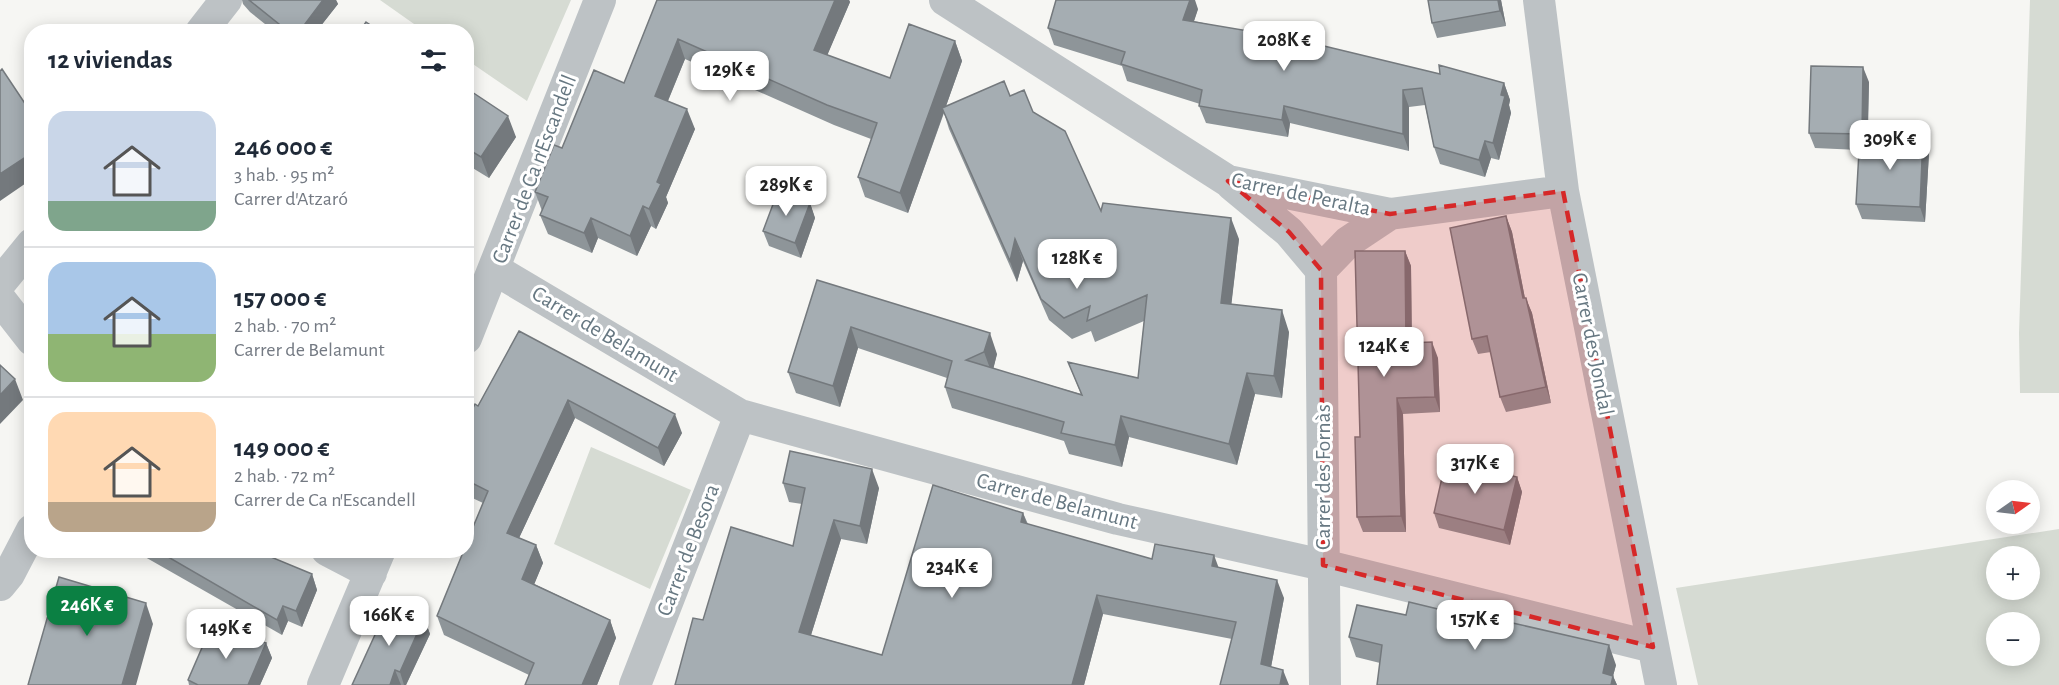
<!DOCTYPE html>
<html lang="es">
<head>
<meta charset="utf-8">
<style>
  :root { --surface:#fff; --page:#f6f6f7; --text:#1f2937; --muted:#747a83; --line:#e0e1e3; --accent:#0b8043 }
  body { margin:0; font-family:"Alegreya Sans",sans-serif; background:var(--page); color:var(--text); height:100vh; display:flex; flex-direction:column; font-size:22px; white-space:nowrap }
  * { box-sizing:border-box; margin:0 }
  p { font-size:20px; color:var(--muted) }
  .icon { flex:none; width:33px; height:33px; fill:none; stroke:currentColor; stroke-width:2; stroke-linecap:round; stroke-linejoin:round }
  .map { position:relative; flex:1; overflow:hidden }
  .side { position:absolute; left:24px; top:24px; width:450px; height:534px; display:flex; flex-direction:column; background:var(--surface); border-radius:24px; box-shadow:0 3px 15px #0003 }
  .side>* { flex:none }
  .needle { width:39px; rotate:76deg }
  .tools { position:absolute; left:1986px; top:480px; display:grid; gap:12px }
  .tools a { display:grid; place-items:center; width:54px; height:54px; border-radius:50%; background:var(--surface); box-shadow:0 3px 15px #0003; font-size:30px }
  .price { position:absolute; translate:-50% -51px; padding:0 14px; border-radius:12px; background:#fff; color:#222; font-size:20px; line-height:39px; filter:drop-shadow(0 2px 3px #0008) }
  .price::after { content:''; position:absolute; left:50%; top:36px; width:18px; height:14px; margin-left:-9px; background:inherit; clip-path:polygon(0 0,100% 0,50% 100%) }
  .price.selected { background:var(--accent); color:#fff }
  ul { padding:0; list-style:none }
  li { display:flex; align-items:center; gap:18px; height:150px; padding:0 24px }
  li+li { border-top:2px solid var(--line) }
  li span { display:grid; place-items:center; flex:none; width:168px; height:120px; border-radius:18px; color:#555 }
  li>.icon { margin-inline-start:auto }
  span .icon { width:72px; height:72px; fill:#fffc; stroke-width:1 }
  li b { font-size:26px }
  h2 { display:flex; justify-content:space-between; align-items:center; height:72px; padding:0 24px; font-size:26px }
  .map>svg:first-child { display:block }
  .green { fill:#d6dbd3; fill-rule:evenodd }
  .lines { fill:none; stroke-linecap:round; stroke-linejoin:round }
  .street { stroke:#bdc2c5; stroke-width:32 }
  .wall { fill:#8e9599 }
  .shaded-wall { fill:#74797d }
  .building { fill:#a5adb2; stroke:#74797d; stroke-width:1.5 }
  .marked { fill:#d62828; fill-opacity:0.2; stroke:#d62828; stroke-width:4.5; stroke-dasharray:12 8; stroke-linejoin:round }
  .labels { text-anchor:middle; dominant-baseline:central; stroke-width:6; stroke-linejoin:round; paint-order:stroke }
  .street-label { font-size:22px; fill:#677882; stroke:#fff }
</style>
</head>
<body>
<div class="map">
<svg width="2059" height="685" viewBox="0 0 2059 685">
  <rect width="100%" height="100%" fill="#f6f6f3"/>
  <path class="green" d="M380,0H571L527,101L467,60L466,32L424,31Z
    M2030,0H2059V393H2020L2019,333Z
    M591,447L691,490L650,589L554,544Z
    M2059,529V685H1698L1676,588ZM1996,556H2030V590H1996ZM1996,622H2030V656H1996Z"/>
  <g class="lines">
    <path class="street" d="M945,0L1228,181L1390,214L1563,191
      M1539,0L1563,191L1661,685
      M201,32L226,0
      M1232,185L1289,232L1321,270L1325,685
      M494,269L740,415L1118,519L1323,565L1653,647
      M1321,270L1348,242L1390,214
      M0,283L32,244
      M0,299L32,340
      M466,338L600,0
      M327,550L371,573
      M0,585L9,574L32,530
      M323,685L380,550
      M635,685L740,415"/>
  </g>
  <path class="wall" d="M242,0H336L338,4L316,32H275L250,12L243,4Z
    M657,0H849L850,2L827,55L890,78L955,41L962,61L946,106L1010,96L1033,112L1101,211L1239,239L1231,305L1289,332L1282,398L1255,394L1237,465L1129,437L1122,467L1069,454L1064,441L952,408L945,387L947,378L858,348L840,407L796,393L788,372L817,280L997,354L993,369L1081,394L1068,362L1138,378L1144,321L1095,342L1091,331L1072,339L1049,320L1023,261L1017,282L949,129L944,113L908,213L865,197L858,177L871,139L834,125L685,59L668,101L695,129L666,197L668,203L656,229L651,226L637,256L598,238L592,253L548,234L540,215L542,211L535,192L562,148L624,83Z
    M1428,0H1501L1506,26L1437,38L1432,23Z
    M1198,9L1194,21L1440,74L1504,83L1510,100L1509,105L1511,113L1499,160L1491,158L1485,177L1440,164L1434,147L1425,105L1409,107V151L1290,123L1288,137L1206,123L1199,106L1200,104L1127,81L1122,66L1054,45L1048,28Z
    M1869,82L1868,135L1929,153L1925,222L1862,219L1856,204L1859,150L1815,148L1809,133Z
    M466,88L516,137L489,178L466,164Z
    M810,203L815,218L801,258L769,246L763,231Z
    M1506,216L1512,232L1525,298L1532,313L1551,403L1506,412L1500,397L1491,352L1478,354L1472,339Z
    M1405,251L1411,266L1412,343L1438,358L1440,412L1403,414L1406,532H1363L1357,517Z
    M519,331L682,433L664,466L575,418L519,538L536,545L543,563L534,584L610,620L616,638L597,685H525L529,675L444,635L437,616L483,503L466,495V422L478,406Z
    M1517,477L1522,492L1510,545L1439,528L1434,513Z
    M783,483L879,488L867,544L841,539L811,635L882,655L1023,513L1028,524L1152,559L1219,568L1284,598L1271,667L1289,685L1232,639L1103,614L1084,685H675L703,620L793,546L802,504L789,502Z
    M138,550H254L312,574L317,590L302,627L288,621L282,635L138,553Z
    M424,618L430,634L406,685H352Z
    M1349,637L1616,665L1613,676L1617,685H1377L1380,663L1356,657Z
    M266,643L272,658L260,685H189L188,680Z"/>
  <path class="shaded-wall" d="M323,0H336L338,4L316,32H299Z
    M835,0H849L850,2L821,70L814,50Z
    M1190,0H1195L1198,9L1189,36L1183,20Z
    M1498,0H1501L1506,26L1500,11Z
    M678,39L685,59L662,115L655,96Z
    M955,41L962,61L908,213L900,193Z
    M1863,67L1869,82L1867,150L1862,134Z
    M1504,83L1510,100L1509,105L1511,113L1499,160L1493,143L1501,95Z
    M1403,90L1409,107V151L1403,134Z
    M1284,106L1290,123L1288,137L1282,120Z
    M687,109L695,129L666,197L668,203L656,229L649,209L657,182Z
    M508,116L516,137L489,178L481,157Z
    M1923,137L1929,153L1925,222L1920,207Z
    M1485,141L1491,158L1485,177L1479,160Z
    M32,153V179L0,201V174Z
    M810,203L815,218L801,258L795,243Z
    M643,206L651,226L637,256L630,236Z
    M1506,216L1512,232L1528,314L1523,298Z
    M591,218L598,238L592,253L584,233Z
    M1231,218L1239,239L1229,325L1221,303Z
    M1015,239L1023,261L1017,282L1010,261Z
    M1405,251L1411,266L1412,359L1406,343Z
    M1526,298L1532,313L1551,403L1546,387Z
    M1282,310L1289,332L1282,398L1274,376Z
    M851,327L858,348L840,407L833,386Z
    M990,333L997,354L992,374L984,352Z
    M1432,342L1438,358L1440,412L1435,397Z
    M1247,373L1255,394L1237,465L1229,444Z
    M15,379L23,400L0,424V395Z
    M1397,398L1403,414L1406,532L1401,516Z
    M568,400L575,418L513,551L507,533Z
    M675,414L682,433L664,466L658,448Z
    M1121,416L1129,437L1122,467L1115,445Z
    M872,469L879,488L867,544L860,526Z
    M1517,477L1522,492L1510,545L1504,530Z
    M1023,513L1030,532L1021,522Z
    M834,520L841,539L806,651L799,632Z
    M536,545L543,563L529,597L522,579Z
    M1214,555L1221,574L1212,566Z
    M312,574L317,590L302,627L296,611Z
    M1277,580L1284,598L1268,683L1261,664Z
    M1097,595L1103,614L1084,685H1072Z
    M146,603L153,624L136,685H122Z
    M283,606L288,621L282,635L277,620Z
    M424,618L430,634L406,685H404L400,672Z
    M610,620L616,638L597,685H582Z
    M266,643L272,658L260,685H248Z
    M1609,645L1616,665L1613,676L1617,685H1607L1603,673Z
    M395,670L401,685H390Z
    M1283,670L1289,685H1280Z"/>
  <path class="building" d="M249,0H323L299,32H289Z
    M657,0H835L814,50L890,78L909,24L955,41L900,193L858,177L877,123L827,105L678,39L655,96L687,109L657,182L661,184L649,209L643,206L630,236L591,218L584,233L540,215L548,197L535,192L554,145L562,148L594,70L624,83Z
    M1056,0H1190L1183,20L1295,39L1440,74L1439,65L1504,83L1501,95L1505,96L1493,143L1485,141L1479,160L1434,147L1422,88L1403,90V134L1284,106L1282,120L1199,106L1202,90L1121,64L1125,52L1048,28Z
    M1428,0H1498L1500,11L1432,23Z
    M366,22L381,32H359Z
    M1811,66L1863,67L1862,134L1809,133Z
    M2,69L32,114V153L0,174V71Z
    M1004,81L1010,96L1024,90L1033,112L1065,131L1101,211L1103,203L1231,218L1221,303L1282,310L1274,376L1247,373L1229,444L1121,416L1115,445L1061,433L1064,422L945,387L952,361L851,327L833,386L788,372L817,280L990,333L984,352L966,360L1082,395L1068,362L1138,378L1147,295L1087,321L1090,306L1064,318L1041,299L1015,239L1010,261L942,108Z
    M466,88L508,116L481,157L466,148Z
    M1860,134L1923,137L1920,207L1856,204Z
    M778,191L810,203L795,243L763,231Z
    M1506,216L1523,298H1526L1546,387L1500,397L1487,336L1472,339L1450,228Z
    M1355,251H1405L1406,343L1432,342L1435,397L1397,398L1401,516L1357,517L1355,437H1360Z
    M519,331L675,414L658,448L568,400L507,533L536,545L522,579L610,620L582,685H525L534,663L437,616L464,550H466V544L488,491L466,480V422L475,404L478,406Z
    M0,365L15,379L0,395Z
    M790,451L872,469L860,526L834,520L799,632L882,655L933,485L1023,513L1021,522L1152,559L1155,544L1214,555L1212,566L1277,580L1261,664L1283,670L1280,685H1220L1236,622L1097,595L1072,685H675L693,618L703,620L731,527L793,546L805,488L783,483Z
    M1446,460L1517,477L1504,530L1434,513Z
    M156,550H254L312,574L296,611L283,606L277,620Z
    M59,577L146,603L122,685H28Z
    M390,602L424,618L400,672L395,670L390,685H352Z
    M1409,602L1508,626V622L1609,645L1603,673L1613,676L1611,685H1377L1382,645L1349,637L1357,605L1406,615Z
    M211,627L266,643L248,685H198L188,680Z"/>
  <path class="marked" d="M1228,181L1390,214L1563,191L1653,647L1323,565L1321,270L1289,232Z"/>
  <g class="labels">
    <g class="street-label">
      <text transform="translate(534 169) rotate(-69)">Carrer de Ca n'Escandell</text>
      <text transform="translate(1301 194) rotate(12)">Carrer de Peralta</text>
      <text transform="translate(605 334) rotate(31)">Carrer de Belamunt</text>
      <text transform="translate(1593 344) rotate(79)">Carrer des Jondal</text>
      <text transform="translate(1323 477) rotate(-90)">Carrer des Fornàs</text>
      <text transform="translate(1057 501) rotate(15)">Carrer de Belamunt</text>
      <text transform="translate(688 550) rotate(-69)">Carrer de Besora</text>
    </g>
  </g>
</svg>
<div class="tools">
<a><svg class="needle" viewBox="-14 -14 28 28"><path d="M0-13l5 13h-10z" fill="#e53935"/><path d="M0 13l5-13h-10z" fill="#747a83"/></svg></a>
<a>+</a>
<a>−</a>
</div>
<b class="price" style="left:1284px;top:72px">208K €</b>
<b class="price" style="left:730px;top:102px">129K €</b>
<b class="price" style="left:1890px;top:171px">309K €</b>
<b class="price" style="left:786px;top:217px">289K €</b>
<b class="price" style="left:1077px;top:290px">128K €</b>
<b class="price" style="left:1384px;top:378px">124K €</b>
<b class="price" style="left:1475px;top:495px">317K €</b>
<b class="price" style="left:952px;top:599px">234K €</b>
<b class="price selected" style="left:87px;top:637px">246K €</b>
<b class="price" style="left:389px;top:647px">166K €</b>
<b class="price" style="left:1475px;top:651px">157K €</b>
<b class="price" style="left:226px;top:660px">149K €</b>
<section class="side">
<h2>12 viviendas<svg class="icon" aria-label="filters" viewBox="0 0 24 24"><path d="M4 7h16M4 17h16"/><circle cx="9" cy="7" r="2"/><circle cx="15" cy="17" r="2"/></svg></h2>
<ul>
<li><span style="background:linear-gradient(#c9d6e8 75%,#7fa58c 0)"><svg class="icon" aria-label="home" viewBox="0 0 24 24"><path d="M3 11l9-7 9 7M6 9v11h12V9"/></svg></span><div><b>246 000 €</b><p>3 hab. · 95 m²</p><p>Carrer d'Atzaró</p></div></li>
<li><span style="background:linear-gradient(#a9c7e8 60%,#8fb573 0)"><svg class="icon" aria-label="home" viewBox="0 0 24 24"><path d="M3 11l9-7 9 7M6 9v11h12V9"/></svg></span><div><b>157 000 €</b><p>2 hab. · 70 m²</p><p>Carrer de Belamunt</p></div></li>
<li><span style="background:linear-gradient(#ffd9b3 75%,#b9a48a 0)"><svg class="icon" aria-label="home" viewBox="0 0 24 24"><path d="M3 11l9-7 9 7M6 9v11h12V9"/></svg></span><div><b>149 000 €</b><p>2 hab. · 72 m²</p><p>Carrer de Ca n'Escandell</p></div></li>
</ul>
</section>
</div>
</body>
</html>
